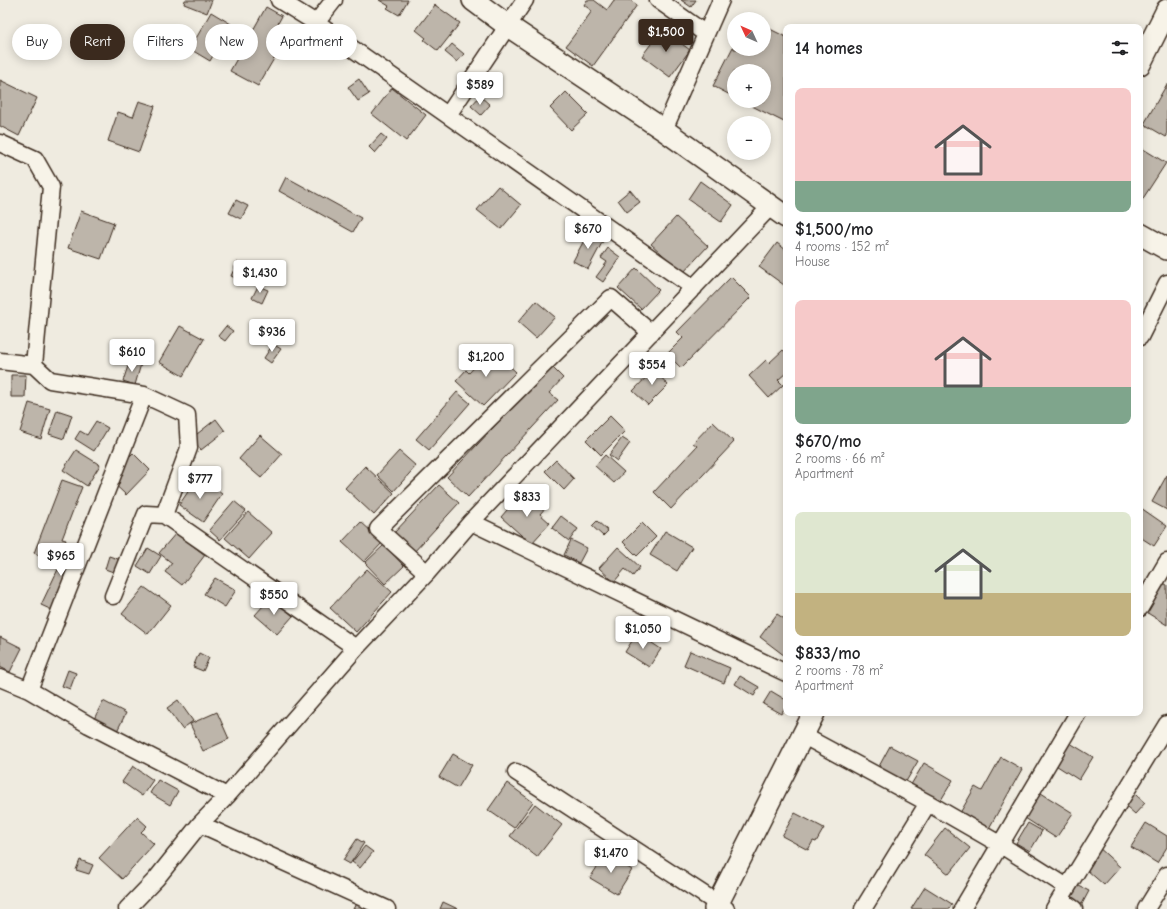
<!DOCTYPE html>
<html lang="en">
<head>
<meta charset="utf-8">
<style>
  :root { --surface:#fff; --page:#f2f2f2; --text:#202124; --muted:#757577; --accent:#3b2a1e }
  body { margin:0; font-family:"Comic Neue",sans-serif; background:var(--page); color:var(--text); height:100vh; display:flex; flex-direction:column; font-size:15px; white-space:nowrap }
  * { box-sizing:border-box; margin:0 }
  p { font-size:13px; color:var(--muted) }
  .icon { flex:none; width:22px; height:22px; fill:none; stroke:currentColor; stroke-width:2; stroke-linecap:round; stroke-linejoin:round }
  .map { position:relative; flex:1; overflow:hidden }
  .panel { position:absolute; left:783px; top:24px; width:360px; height:692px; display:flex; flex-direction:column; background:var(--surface); border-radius:8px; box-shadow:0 2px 10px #0003 }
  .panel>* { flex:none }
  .hud { position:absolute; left:12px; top:24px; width:380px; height:36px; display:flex; gap:8px }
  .needle { width:26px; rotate:314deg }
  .tools { position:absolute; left:727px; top:12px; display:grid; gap:8px }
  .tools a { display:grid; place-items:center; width:44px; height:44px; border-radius:50%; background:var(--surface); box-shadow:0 2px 10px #0003; font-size:20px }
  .price { position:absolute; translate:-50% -34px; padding:0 9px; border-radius:4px; background:#fff; color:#222; font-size:13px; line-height:26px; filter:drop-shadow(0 1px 2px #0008) }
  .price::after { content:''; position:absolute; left:50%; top:24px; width:12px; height:9px; margin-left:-6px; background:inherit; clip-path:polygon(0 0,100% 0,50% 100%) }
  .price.selected { background:var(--accent); color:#fff }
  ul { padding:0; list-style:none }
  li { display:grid; align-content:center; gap:8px; height:212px; padding:0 12px }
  li span { display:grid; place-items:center; height:124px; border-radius:8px; color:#555 }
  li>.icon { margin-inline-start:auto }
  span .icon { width:72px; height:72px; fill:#fffc; stroke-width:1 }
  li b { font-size:17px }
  h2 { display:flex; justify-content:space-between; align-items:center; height:48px; padding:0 12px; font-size:17px }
  .tag { padding:0 14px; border-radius:18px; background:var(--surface); box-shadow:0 2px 10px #0003; font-size:14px; line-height:36px }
  .tag.selected { background:var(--accent); color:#fff }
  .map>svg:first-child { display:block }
  .building { fill:#bdb5aa; stroke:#3b2a1e }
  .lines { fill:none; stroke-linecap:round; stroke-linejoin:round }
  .minor-casing { stroke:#3b2a1e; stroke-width:19 }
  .tertiary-casing { stroke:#3b2a1e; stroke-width:24 }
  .minor { stroke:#f7f3e8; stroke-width:16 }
  .tertiary { stroke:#f7f3e8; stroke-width:21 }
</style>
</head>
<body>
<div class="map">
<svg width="1167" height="909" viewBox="0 0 1167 909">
  <rect width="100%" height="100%" fill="#efebe0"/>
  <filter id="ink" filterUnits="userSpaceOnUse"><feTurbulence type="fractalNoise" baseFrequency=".025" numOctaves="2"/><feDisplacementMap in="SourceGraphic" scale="8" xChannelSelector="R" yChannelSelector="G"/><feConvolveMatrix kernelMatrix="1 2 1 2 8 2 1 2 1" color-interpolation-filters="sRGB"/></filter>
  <g filter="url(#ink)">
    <path class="building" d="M185,0H212L207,13L184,4Z
      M379,0H408L399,15L387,8L389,6Z
      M587,0H594L607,10L614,0H630L637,5L593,66L566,46L592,11L584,5Z
      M681,0H696L691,7Z
      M435,5L460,23L438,51L424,40L426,38L416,30Z
      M266,7L282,16L270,38L282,45L258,86L230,71Z
      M211,12L231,24L210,61L190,49Z
      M764,26L786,37V123L742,101H764V71H734V97L713,86L734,45V49H764Z
      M662,29L690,50L670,77L642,56Z
      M452,44L464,54L457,62L445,52Z
      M359,79L369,94L358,101L348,87Z
      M0,80L37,98L19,136L0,126Z
      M1167,84V136L1166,137L1144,124Z
      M392,88L426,115L406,141L372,114Z
      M566,92L588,114L571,130L550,108Z
      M480,96L490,105L481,115L471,106Z
      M139,101L155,106L139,152L108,141L118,112L133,117Z
      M381,134L387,139L375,153L369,147Z
      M1140,147L1166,163L1140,203Z
      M286,177L361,218L353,232L279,191Z
      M700,181L733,205L721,222L688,199Z
      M498,186L521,205L501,229L477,210Z
      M630,190L640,202L627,212L618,200Z
      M236,200L248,206L241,219L229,213Z
      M81,211L114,223L101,259L68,248Z
      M676,217L708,246L683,273L651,244Z
      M589,231L604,239L588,269L573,261Z
      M777,243L786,250V282L784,285L759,267Z
      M608,248L620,257L603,282L596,277L607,262L601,258Z
      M237,262L246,267L240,280L231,276Z
      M636,268L659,290L641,309L618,288Z
      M731,277L751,297L681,368L667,354L683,338L677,332Z
      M258,286L268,290L262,303L252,298Z
      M536,301L555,317L536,338L518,322Z
      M180,326L204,339L183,376L159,362Z
      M226,326L233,331L225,341L218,336Z
      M273,344L281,349L271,363L264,358Z
      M491,349L516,372L483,406L456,381L466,370L469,373Z
      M783,350L786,353V373L778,380L783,385L769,398L749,376L766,360L769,363Z
      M130,360L141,364L135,385L123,381Z
      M659,364L665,370L660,376L668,385L648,405L633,391Z
      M551,366L563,378L549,393L558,400L468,497L447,477Z
      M11,375H26L25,397H11Z
      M457,392L470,403L429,450L416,439Z
      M29,403L50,409L41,439L20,432Z
      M57,410L72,415L64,439L49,434Z
      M610,416L625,431L601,455L586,440Z
      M216,419L225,431L201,450L192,438Z
      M96,421L108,428L94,451L75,439L80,431L87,435Z
      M713,422L734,442L671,509L654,492L697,446L693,443Z
      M260,435L282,454L261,478L239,459Z
      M622,438L630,443L617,461L609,455Z
      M76,450L100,465L87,486L63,470Z
      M399,451L416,466L394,491L377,475Z
      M133,453L150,470L126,495L107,477L119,467Z
      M605,455L624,472L614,483L595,466Z
      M556,460L574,479L564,490L545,471Z
      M365,466L394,493L374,515L345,488Z
      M1167,475V510L1152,502Z
      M198,477L222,494L203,522L179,505Z
      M62,480L82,487L62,539L66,540L57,562L34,553Z
      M439,485L459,503L413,553L393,534Z
      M519,496L529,505L536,497L547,506L540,514L550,523L531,544L501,517Z
      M234,501L246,511L220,540L209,530Z
      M1141,508L1167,526L1154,546L1140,537Z
      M248,512L272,533L249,559L225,538Z
      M561,516L578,529L569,541L552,528Z
      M597,521L608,531L603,536L592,526Z
      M361,522L383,542L364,562L342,542Z
      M642,523L656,537L637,556L623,542Z
      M665,531L692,547L677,571L650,555Z
      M176,533L205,555L182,585L165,572L172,563L159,553Z
      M571,540L587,548L579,563L564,555Z
      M70,544L80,549L52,610L41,605Z
      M384,545L404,566L385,584L365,563Z
      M618,547L640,567L633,576L625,569L614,582L599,568Z
      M148,548L161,556L150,574L137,566Z
      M109,556L121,560L116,573L105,569Z
      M367,569L392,592L356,632L330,608Z
      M215,578L236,590L225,607L204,594Z
      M1158,580L1167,585V606L1166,608L1167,609V625L1141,609Z
      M144,587L158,597L159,596L171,605L148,634L122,614Z
      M271,597L293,616L277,634L255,615Z
      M777,614L786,620L785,656L760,637Z
      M637,633L661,649L649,667L625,652Z
      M0,637L22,648L10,672L0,667Z
      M690,651L730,668L724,683L684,665Z
      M199,653L209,658L203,671L193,667Z
      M68,670L76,673L70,689L62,686Z
      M740,676L759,687L754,696L735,684Z
      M771,691L786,700V705L781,714L763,704Z
      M178,700L193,721L182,729L167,708Z
      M103,701L126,713L115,735L92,723Z
      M217,712L229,739L203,751L190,724Z
      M1065,740L1093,757L1079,780L1051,762Z
      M890,746L918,761L904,785L877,770Z
      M453,754L472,765L458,788L439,777Z
      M1001,757L1022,769L988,830L960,813L975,787L982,791Z
      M924,763L953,780L938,805L909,788Z
      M133,766L153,780L142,796L122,782Z
      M158,780L178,791L170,805L150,793Z
      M507,783L533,802L514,828L488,810Z
      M1128,788L1145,803L1135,814L1118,799Z
      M1041,793L1073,813L1056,838L1025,818Z
      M535,804L562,825L537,857L510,836Z
      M795,813L824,828L816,842L813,841L808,850L782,836Z
      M137,817L147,826L141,832L154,844L122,879L99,858Z
      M1028,823L1042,831L1030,851L1016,843Z
      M1146,823L1167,836V847L1157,863L1131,847Z
      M945,828L970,848L949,874L924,855Z
      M357,839L364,843L350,864L343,860Z
      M1096,845L1120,867L1104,885L1079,863Z
      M365,846L373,852L360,868L352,862Z
      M606,853L632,870L617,894L590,878Z
      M80,860L93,865L89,874L76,870Z
      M1067,880L1089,891L1081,906L1060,895Z
      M925,887L952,904L949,909H911Z
      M357,902L367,907L366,909H353Z
      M443,902L458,909H440Z"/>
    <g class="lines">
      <g class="minor-casing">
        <path id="minor" d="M279,0L316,23L694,288
          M658,0L706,34
          M316,23L334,0
          M448,115L525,0
          M664,130L721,0
          M0,143L35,159L51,187L34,365L50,380L144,395L187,415L189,448L164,515
          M1140,337L1167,283
          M0,361L34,365
          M471,522L786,673
          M427,573L378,529L611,298L651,333
          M113,596L146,514L164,515L356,648
          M1140,608L1167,562
          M0,678L29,690L89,725L227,796
          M29,690L144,395
          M802,735L928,803L1001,845L1067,887
          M516,772L726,909
          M200,824L387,909
          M1060,899L1074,909
          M127,909L156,879L200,824L227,796L356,648L427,573L471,522L770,207
          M863,909L928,803
          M962,909L1078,713
          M1054,909L1167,724
          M1146,909L1167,875"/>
      </g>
      <g class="tertiary-casing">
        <path id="tertiary" d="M473,0L508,26L664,130L786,217
          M1140,64L1167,10
          M1140,234L1167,249
          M715,909L814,713"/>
      </g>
      <use href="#minor" class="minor"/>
      <use href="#tertiary" class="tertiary"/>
    </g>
  </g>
</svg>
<div class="tools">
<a><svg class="needle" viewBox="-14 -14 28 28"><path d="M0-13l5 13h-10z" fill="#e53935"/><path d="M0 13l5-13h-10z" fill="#757577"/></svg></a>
<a>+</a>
<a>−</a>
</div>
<b class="price selected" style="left:666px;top:53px">$1,500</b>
<b class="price" style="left:480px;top:106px">$589</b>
<b class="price" style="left:588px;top:250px">$670</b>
<b class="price" style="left:260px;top:294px">$1,430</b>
<b class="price" style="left:272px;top:353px">$936</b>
<b class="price" style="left:132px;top:373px">$610</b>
<b class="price" style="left:486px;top:378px">$1,200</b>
<b class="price" style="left:652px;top:386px">$554</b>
<b class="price" style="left:200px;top:500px">$777</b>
<b class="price" style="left:527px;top:518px">$833</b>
<b class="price" style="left:61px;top:577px">$965</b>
<b class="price" style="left:274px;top:616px">$550</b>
<b class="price" style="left:643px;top:650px">$1,050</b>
<b class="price" style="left:611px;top:874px">$1,470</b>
<div class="hud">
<a class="tag">Buy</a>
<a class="tag selected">Rent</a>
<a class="tag">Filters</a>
<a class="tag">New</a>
<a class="tag">Apartment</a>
</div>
<section class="panel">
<h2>14 homes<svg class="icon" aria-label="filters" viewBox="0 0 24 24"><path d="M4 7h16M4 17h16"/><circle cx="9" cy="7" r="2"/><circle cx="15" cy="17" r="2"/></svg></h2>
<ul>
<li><span style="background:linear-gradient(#f6c9c9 75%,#7fa58c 0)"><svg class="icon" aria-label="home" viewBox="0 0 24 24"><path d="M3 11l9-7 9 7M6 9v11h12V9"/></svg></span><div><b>$1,500/mo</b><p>4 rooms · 152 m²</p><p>House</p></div></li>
<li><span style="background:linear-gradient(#f6c9c9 70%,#7fa58c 0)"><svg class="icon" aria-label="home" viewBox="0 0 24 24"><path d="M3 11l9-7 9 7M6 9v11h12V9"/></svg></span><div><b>$670/mo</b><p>2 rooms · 66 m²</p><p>Apartment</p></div></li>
<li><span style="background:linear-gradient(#dfe7d0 65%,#c2b280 0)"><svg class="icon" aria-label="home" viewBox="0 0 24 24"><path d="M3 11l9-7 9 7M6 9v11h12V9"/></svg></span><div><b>$833/mo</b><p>2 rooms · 78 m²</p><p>Apartment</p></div></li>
</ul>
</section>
</div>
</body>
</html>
